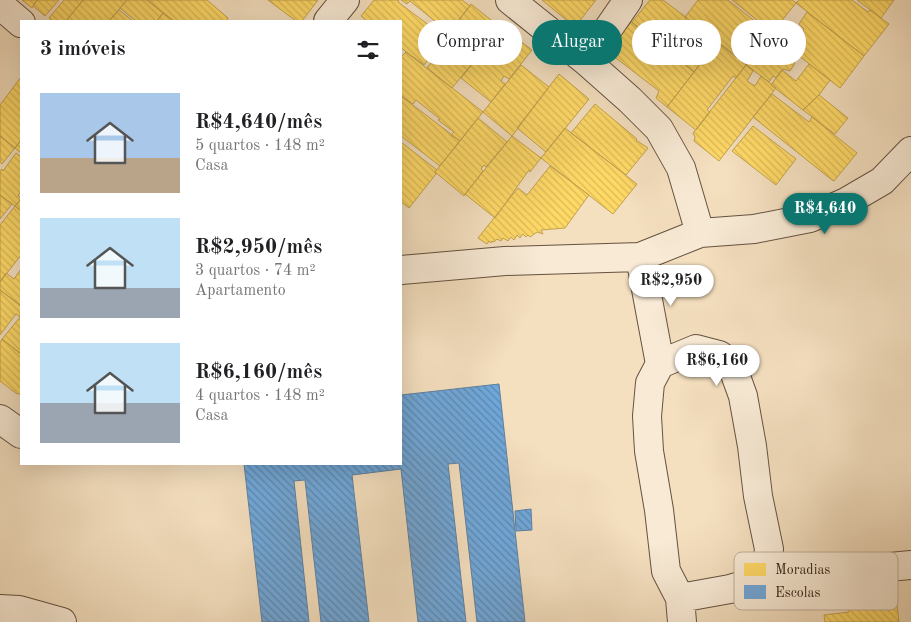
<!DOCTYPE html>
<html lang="pt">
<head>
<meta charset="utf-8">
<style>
  :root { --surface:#fff; --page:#f6f6f6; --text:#202124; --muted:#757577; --accent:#0f766e }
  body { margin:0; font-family:"Old Standard TT",serif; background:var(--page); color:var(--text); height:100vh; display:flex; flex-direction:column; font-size:19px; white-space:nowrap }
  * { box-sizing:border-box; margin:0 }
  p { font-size:16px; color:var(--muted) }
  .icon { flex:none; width:28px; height:28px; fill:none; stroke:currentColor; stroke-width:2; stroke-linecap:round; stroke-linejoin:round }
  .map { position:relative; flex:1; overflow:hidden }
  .side { position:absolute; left:20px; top:20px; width:382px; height:445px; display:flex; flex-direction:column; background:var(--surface); border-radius:0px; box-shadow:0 5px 20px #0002 }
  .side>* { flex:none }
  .guide { position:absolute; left:418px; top:20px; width:418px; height:45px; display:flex; gap:10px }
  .price { position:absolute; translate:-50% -42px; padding:0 11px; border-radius:18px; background:#fff; color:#222; font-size:16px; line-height:32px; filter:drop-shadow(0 1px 2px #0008) }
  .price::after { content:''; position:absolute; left:50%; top:30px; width:15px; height:11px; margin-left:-8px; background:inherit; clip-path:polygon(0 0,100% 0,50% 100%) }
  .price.selected { background:var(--accent); color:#fff }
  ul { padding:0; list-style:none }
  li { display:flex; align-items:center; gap:15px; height:125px; padding:0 20px }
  li span { display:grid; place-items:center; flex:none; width:140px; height:100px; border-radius:0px; color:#555 }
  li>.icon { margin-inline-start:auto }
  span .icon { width:60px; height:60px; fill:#fffc; stroke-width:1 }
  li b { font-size:21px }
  h2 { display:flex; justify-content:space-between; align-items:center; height:60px; padding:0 20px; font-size:21px }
  .tag { padding:0 18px; border-radius:22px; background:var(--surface); box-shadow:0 5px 20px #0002; font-size:18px; line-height:45px }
  .tag.selected { background:var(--accent); color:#fff }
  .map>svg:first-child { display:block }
  .homes { fill:url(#homes-back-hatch); stroke:#c2a24e }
  .schools { fill:url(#schools-back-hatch); stroke:#5e80a1 }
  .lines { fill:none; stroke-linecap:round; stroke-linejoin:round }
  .street-casing { stroke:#655241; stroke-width:30 }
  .street { stroke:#f8ead5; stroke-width:28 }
  .key { fill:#f8ead5; stroke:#beae9c; stroke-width:1 }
  .key-label { font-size:14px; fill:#352317 }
</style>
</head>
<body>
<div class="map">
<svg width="911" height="622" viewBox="0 0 911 622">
  <defs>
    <pattern id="homes-back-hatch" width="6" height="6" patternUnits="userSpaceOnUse" patternTransform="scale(1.25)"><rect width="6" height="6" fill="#ffd966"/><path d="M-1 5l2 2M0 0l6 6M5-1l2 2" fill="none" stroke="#dbba58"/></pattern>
    <pattern id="schools-back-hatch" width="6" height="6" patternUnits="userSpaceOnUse" patternTransform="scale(1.25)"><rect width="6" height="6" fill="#6fa8dc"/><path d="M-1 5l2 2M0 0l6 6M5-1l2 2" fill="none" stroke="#5c88b1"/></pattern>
  </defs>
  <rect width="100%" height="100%" fill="#f4dfbf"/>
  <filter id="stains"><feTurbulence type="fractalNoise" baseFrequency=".004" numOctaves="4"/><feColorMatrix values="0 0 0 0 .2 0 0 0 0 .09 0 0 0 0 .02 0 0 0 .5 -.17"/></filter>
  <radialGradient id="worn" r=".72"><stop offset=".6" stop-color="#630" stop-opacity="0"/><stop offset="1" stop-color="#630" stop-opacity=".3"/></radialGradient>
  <path class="homes" d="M22,0H37L32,8Z
    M37,0H59L45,16L33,6Z
    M64,0H83L66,21H53L49,18Z
    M83,0H127L109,21H66Z
    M127,0H147L163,13L157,21H136L120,8Z
    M147,0H207L228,18L226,21H174Z
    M268,0H318L302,21H296Z
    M374,0H399L398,2L434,29L436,27L447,35L424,65L401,48V21H367L361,16Z
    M401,0H462L470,6L447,35L434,25L436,22L410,1L407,4Z
    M542,0H596L575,27Z
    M650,0H663L687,18L682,24L708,44L698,56L704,59L694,72L632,22Z
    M698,0H728L771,34L749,63L745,59L743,61L685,17Z
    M732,0H792L796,3L771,34L767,30L768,29Z
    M799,0H852L868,12L870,10L889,24L864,56L796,3Z
    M857,0H894L881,18Z
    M471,4L501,28L475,61L469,56L465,61L471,65L452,88L427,68L449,40L446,37Z
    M119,10L133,21H109Z
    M807,12L864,56L840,88L789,48L804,29L799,24Z
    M163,13L174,21H157Z
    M631,22L694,72L667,107L656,98L659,91L608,52Z
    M502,27L532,50L509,79L504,76L501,81L505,84L491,102L461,78Z
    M771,34L796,54L791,60L795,63L790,71L783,69L776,78L773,76L769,82L746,65Z
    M717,42L746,65L736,78L733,76L707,110L710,112L696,130L667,107Z
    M406,52L483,112L460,141L451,135L454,132L438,120L440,119L416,100L413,104L401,96V57Z
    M809,64L830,80L819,95L803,110L771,85L782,70L796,81Z
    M521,65L549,87L512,136L483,112Z
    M746,65L753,71L747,81L755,86L761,76L776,88L719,161L694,141L695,137L693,133Z
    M559,74L589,99L546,152L517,128Z
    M21,77V140L15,148L0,136V105Z
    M772,94L809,122L812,117L857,153L834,181L832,180L753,117Z
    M819,95L848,118L835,134L803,110Z
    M401,96L460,141L440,166L401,136Z
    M595,104L637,139L636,140L648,148L626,175L571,133Z
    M478,118L507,142L486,167L484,165L481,169L483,171L464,196L435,172Z
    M753,126L796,159L776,185L732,151Z
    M565,128L637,184L613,214L541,158Z
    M0,136L15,148L2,164L0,162Z
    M512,136L541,158L530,172L529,170L495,218L465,194Z
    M21,140V153L15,148Z
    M401,142L437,170L435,172L436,174L409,208L401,202Z
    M16,153L21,157V192L18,195L21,199L15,206L0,195V171L2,169L3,171Z
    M550,166L589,195L565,228L541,230L543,234L537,232L530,237L528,235L526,237L523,234L520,238L517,235L514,240L511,237L508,241L503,238L501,241L497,239L494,242L492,241L491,243L489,241L487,244L478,238L518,188L527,195Z
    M0,195L12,204L0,219Z
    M21,199V211L15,206Z
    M15,206L21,211V255L0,282V225Z
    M21,269V306L0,290V282L6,273L14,279Z
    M0,290L21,306L20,317L16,314L0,335Z
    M21,316V354L2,339Z
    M2,339L21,354V396L18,393L17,394L0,381V343Z
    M897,604L899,622H825L824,615L849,612L848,608Z"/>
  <path class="schools" d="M499,384L525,622H477L459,463L448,464L466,622H418L401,469L352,475L369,622H321L305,480L294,481L309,622H262L244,464H401V395Z
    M531,509L532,530L516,531L515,511Z"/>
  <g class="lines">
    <g class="street-casing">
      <path id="street" d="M510,0L586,61L630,100L659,129L681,168L700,233
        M0,5L21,23
        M328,21L345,0
        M586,61L628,0
        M640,257L660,364
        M401,270L505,261L640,257L700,233L754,229L810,218L846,202L882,181L911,151
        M696,349L719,355L731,363L743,396L752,446L758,496L769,549L765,579L730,589L680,598L666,571L659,510L649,451L647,416L650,383L660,364Z
        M0,419L21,434
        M765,579L911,565
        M680,598L682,622
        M0,609L19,610L62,622"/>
    </g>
    <use href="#street" class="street"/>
  </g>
  <rect x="734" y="552" width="164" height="58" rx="8" class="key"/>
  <rect x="744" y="563" width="22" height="13" fill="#ffd966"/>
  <rect x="744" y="585" width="22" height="14" fill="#6fa8dc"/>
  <g class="key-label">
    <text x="775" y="574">Moradias</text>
    <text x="775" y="597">Escolas</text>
  </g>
  <rect width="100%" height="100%" filter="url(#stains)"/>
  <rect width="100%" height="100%" fill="url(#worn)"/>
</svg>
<b class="price selected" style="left:825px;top:235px">R$4,640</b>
<b class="price" style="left:671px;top:307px">R$2,950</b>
<b class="price" style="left:717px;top:387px">R$6,160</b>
<div class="guide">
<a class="tag">Comprar</a>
<a class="tag selected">Alugar</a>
<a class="tag">Filtros</a>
<a class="tag">Novo</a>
</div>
<section class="side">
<h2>3 imóveis<svg class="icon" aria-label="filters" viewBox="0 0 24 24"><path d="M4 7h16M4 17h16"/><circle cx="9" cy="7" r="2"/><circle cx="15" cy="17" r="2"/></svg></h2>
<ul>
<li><span style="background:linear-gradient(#a9c7e8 65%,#b9a48a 0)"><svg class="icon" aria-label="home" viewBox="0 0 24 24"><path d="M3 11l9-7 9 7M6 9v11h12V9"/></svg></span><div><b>R$4,640/mês</b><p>5 quartos · 148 m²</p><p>Casa</p></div></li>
<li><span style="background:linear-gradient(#bfe0f5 70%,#9aa5b1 0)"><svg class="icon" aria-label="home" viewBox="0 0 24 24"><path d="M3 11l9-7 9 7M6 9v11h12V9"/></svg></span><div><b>R$2,950/mês</b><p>3 quartos · 74 m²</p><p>Apartamento</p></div></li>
<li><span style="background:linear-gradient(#bfe0f5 60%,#9aa5b1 0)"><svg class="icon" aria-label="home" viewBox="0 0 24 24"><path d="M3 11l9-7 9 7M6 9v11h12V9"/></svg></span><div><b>R$6,160/mês</b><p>4 quartos · 148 m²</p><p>Casa</p></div></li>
</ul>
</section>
</div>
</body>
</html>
